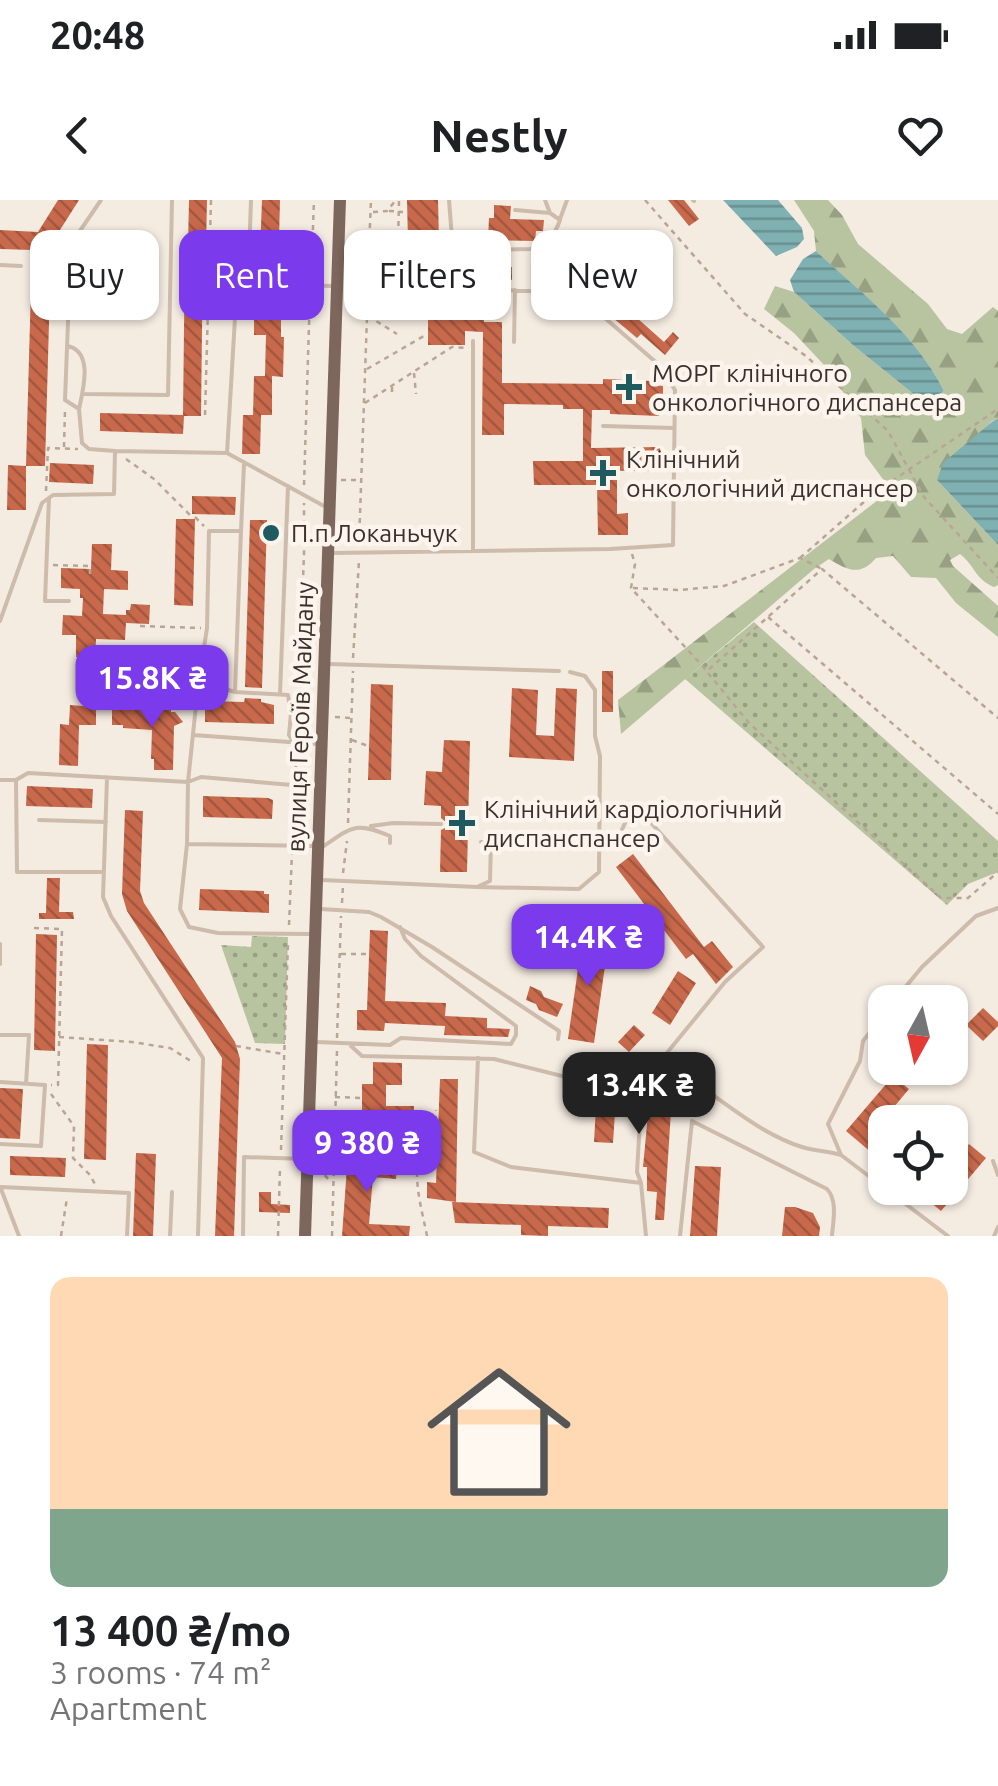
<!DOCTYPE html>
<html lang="en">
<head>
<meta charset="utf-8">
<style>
  :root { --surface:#fff; --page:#f6f6f6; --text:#202124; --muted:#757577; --line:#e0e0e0; --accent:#7c3aed }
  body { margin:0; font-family:Ubuntu,sans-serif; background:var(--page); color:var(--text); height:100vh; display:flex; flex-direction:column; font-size:38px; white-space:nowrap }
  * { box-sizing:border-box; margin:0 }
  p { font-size:32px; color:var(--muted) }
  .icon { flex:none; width:55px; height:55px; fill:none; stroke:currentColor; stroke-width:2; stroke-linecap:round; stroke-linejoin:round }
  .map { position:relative; height:1036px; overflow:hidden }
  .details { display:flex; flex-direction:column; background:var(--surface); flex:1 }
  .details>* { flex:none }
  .guide { position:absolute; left:30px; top:30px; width:940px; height:90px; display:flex; gap:20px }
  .needle { width:65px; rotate:188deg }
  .tools { position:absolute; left:868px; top:785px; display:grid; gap:20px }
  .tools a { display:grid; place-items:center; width:100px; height:100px; border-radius:20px; background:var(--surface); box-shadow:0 2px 8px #0004; font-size:50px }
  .price { position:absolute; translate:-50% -85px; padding:0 22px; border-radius:20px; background:var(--accent); color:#fff; font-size:32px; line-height:65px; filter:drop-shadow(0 2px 5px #0008) }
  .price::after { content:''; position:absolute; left:50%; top:60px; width:30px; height:22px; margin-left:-15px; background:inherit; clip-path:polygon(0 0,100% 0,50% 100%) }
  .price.on { background:#222; color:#fff }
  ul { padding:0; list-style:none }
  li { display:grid; align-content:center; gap:20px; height:530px; padding:0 50px }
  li+li { border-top:2px solid var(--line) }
  li span { display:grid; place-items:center; height:310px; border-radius:20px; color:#555 }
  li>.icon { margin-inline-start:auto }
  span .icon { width:180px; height:180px; fill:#fffc; stroke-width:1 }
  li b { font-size:42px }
  .chip { padding:0 35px; border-radius:20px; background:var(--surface); box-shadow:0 2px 8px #0004; font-size:35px; line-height:90px }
  .chip.on { background:var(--accent); color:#fff }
  .status { display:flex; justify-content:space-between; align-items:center; height:70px; padding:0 50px; background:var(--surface); direction:ltr }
  .status svg { height:28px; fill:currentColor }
  header { display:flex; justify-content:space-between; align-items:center; height:130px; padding:0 50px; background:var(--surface); font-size:45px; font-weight:700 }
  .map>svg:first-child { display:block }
  .grass { fill:url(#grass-dots) }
  .forest { fill:url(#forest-firs) }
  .water { fill:url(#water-rules) }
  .building { fill:url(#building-back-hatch) }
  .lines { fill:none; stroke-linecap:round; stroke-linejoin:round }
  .path { stroke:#b9a596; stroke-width:2.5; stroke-dasharray:5 5; stroke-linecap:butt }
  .service { stroke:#cdbbac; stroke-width:4 }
  .primary { stroke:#7d675c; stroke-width:12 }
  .poi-dot { fill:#1f5a5e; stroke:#fbf5ee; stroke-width:4 }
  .labels { text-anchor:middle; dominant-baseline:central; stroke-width:9; stroke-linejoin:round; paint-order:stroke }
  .poi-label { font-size:25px; fill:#3b302b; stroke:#fbf5ee; text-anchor:start }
  .street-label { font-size:25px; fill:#3b302b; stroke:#fbf5ee }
</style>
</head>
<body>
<div class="status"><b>20:48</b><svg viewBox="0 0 49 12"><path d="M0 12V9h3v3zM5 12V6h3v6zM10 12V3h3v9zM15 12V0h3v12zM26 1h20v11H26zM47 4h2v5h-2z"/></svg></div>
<header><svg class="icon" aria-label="back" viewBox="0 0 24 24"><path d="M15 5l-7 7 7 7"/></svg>Nestly<svg class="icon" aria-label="heart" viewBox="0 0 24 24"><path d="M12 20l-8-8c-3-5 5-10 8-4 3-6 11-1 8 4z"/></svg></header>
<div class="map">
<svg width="998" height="1036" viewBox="0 0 998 1036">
  <defs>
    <pattern id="grass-dots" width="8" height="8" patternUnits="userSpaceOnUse" patternTransform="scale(2.5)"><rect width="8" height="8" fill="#b8c4a0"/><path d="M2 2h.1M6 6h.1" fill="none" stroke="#97a083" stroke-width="1.8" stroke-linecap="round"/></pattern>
    <pattern id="forest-firs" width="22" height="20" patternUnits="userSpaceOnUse" patternTransform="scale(2.5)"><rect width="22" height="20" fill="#b8c4a0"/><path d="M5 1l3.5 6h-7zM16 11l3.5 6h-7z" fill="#97a083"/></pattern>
    <pattern id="water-rules" width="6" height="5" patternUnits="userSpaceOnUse" patternTransform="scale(2.5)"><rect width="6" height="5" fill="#7fb0b2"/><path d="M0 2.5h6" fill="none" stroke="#699091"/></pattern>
    <pattern id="building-back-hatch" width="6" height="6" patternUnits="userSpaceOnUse" patternTransform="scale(2.5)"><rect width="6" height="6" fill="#c8694b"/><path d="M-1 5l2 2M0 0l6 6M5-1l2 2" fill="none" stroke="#a4573f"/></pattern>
  </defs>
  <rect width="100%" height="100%" fill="#f4ebe1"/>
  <path class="grass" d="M754,422L998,641V672L968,684L947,705L685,479Z
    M252,736L288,737L285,844L255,843L221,745L251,747Z"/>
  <path class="forest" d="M794,0H828L842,15L858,44L928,104L947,129L962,134L993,107L998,111V219L992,221L937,280L998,345V385L994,387C975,379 975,366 960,354L950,360L953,366L998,406V437L956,403L936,378L911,377L893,356L876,358C860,377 847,370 829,359L814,369L621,534L618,500L891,290L865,255L861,218L825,166L794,133L764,109L775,86L794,92L854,146L926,204L944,191C916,134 861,94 816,51L814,31Z"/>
  <path class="water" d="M723,0H778L802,28L804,39L797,47L776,56Z
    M816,51C862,94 916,134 944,191L926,204L854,146L794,92L790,80L803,59Z
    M998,219V345L937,280L943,263L993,221Z"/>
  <path class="building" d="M58,0H79L53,41L51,51L45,266H26L32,50L0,49V30L38,32Z
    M189,0H207L206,46L203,45L201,216H184L183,234L100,231V213L183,215L185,45H188Z
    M262,0H280L278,79H259Z
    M407,0H438L439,41H408Z
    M668,0H684L699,19L689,26Z
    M494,5L511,6L510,19L544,20L543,31H536L535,41L488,40L489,18H494Z
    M429,66L479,68L480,73H488V68L512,67V80L465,81V95H462L461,117L484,118V122H502V183L603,184V179L653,181V185L663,186V194H659V216L610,214V210H592L591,248L660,247V270L617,271V314L628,313V335H598L597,285H534L533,261H583V209H563V205L504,204V235H482L483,132L465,131V145H428V120H412V110H406V99H412V89H429Z
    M254,90L281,91V137H284L283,177L272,176V215H261L260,254H242L243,215H253L254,176H265L266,135H254Z
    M609,93L664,142L673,132L679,138L665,155L641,134L637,138L599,106Z
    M50,263L94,265L93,284L49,282Z
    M8,265L26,266V310H7Z
    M192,296L236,297L235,315L192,314Z
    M176,319H195L193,406L174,405Z
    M250,320H267L262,488L245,487Z
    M92,344H112L111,370L128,371V390L104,389L103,414L126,415V410H130L131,404L150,405L149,424L126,423L125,440L96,439L95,457H76V435H62L63,415L82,416L83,398H80V389L61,388V368L91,369Z
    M602,471H613V512H602Z
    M371,484L393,485L391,580H368Z
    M512,488L538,490L536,535L554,536L556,488L577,489L574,561L509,557Z
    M245,498L261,499V502L274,505V524L205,522V501L244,502Z
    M70,505L96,507V525H79L78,566L59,565L60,524L69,525Z
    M112,507L171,508V512H175L183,522L174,526L173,570H154V559H151L152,530L123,528V525H112Z
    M444,540L470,541L467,672H440L441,630L445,628L447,623L441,618V606L424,605L426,571L442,572Z
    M27,586L93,589L92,608L26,606Z
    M203,596L268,598L273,600L272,619L203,617Z
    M125,610L143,611L140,691L144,703L235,842L240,859L234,1036H215L222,858L127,711L122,694Z
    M633,654L704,747L712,741L733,767L716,784L693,754L686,759L616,667Z
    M47,678H60L59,712H73L74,719H39V713H46Z
    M200,689L264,691V694H269V713L199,710Z
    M370,730L388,731L385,801L446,803L445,816L487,818V828L510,829L508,837L444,835L445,826L385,823L384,831L357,830V810H367Z
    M36,734L57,735L55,851L34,850Z
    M583,734L609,738L594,843L568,839Z
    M678,771L696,783L670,825L652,813Z
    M530,786L541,791L544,797L563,804L557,817L539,810L536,804L526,800Z
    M983,808L998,822V826L983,841L966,825Z
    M634,825L645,835L629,852L618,842Z
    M87,844L108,845L106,960L84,959Z
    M373,862L402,863V885H386V906H414L413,927L385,926V913H362V884H373Z
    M893,876L909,889L873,932L885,942V964L846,931Z
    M440,879H458L456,1002L427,998V982L436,983Z
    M600,884H607L606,896L657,899L656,910L671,911L664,1020H655L657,992L647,991V967H643L648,914L615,912L613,943L594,942L597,889Z
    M0,888L23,889L20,939L0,938Z
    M969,944L986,958L941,1011L913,988H950V966Z
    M136,953L156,954L153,1036H133Z
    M348,953L398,957L396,979L373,977L369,1024L410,1026L409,1036H342Z
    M10,956L66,958L65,977L10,975Z
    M695,966L721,967L717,1036H690Z
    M259,992H271V1004L290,1005V1013L259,1012Z
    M452,1002L609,1008L608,1028L548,1026V1036L521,1035V1025L455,1023Z
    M785,1007H795L813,1013L820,1027L819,1036H782Z"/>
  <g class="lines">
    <path class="path" d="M645,0L745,114L806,156L888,231L924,297L998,378
      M389,11L403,12
      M373,12L387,11L396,0
      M398,46L399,0
      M369,48L371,0
      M51,55H64
      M423,58L424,84
      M311,80L314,0
      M369,102L399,101
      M368,116L397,134
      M367,169L424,136
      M414,173L416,194
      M392,187V196
      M365,203L452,147L466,148
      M205,215L211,0
      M64,247L65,210
      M126,259L154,279L192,317
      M341,280H361
      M304,285L310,93
      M46,291L48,248L78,249
      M195,317L204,326
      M359,343L369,61
      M632,354L635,364L631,388L707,471L822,369L998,518
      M800,358L873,294L998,209
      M53,365L90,366V378
      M633,388L679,390L724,386L800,358L822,369
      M768,417L998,614
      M140,426L201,428
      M353,458L359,361
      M708,473L749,523L941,698H968L998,672
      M335,517L351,518
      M297,535L304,354V303
      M352,540L368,546
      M295,580L297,548
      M348,623L353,471
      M293,640L295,593
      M343,673L347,641
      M342,703L343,686
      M289,725L292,653
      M34,728L62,729L58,885H51
      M341,754H369
      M59,837L132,842L170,848L194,863
      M337,838L341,716
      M236,846L283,854
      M51,894L74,926L73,958L90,975L96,986
      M335,897L362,898
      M281,950L288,743
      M317,970H320L329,980
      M61,1036L67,998
      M278,1036L280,968
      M332,1036L337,851
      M427,1036C422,1010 413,981 419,955C423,938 438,929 436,910"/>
    <path class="service" d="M101,0L71,44L65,200L79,209L82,243L89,249L115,251
      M449,0L453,51
      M693,0L694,1
      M515,10L550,13
      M560,19L567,0
      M343,54L531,49C548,43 554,37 560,20L550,13L545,0
      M0,65L21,66
      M248,84L251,0
      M514,142L515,90
      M67,146C94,151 83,190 79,209
      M84,194L168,195L172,0
      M603,226L673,228
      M227,253L237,84L333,86
      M244,264L241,331H209L207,428L198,486L188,582L187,644L180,709L189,727L218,733L310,734
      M49,298L45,401H69
      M241,331L235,492L288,495L291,514L289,535L292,540
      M473,351V141
      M333,353L610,349L673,345L675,190L658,164L576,93L477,89
      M0,421L42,303L53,295L114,294L115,251L227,253L324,306
      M328,464L559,471
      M199,481L235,492
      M280,494L288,286
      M193,535L317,544
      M107,578L103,697L111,716L203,858L198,1036
      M0,580H16L28,573L188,582L201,577L315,587
      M16,580L17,672H104
      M39,620L106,622
      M371,626L393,623L441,624
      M618,638L634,604L763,747L725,782L666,854L665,865C675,875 687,877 699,885C730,907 764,935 802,947C814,951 828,951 841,955
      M188,644L313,646
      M324,646C353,626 356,622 390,636V643
      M322,680L477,687L490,681L491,642H481
      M477,687L579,689L599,672L600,556L595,536V490L585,476L570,472
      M321,709L369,712L381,717L432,747L559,831L558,839
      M0,744V764
      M893,802L922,767L976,716L998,708
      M885,813L863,841L860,861L828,924L841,955L948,1036
      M0,835H29L26,884
      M317,842L390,845L401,838L511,844L516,835V826L421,756L405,739L400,727
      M351,846L362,856L494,859L594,884
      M478,858L474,952L511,967L641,983
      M0,882L45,885L41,946L0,944
      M640,920L637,972L641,983L646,1036
      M993,961L998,975
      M1,987L129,993L127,1036
      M1,989L19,1036
      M170,1036L172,992
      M243,1036L244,957L305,959
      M680,1036L692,921L827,989C838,1001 833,1021 832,1036
      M994,1036L998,1027"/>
    <path class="primary" d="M305,1036L340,0"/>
  </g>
  <g class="poi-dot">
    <path d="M624 172h10v10h10v10h-10v10h-10v-10h-10v-10h10z"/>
    <path d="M598 258h10v10h10v10h-10v10h-10v-10h-10v-10h10z"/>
    <circle cx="271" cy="333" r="10"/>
    <path d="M457 608h10v10h10v10h-10v10h-10v-10h-10v-10h10z"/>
  </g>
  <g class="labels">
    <g class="poi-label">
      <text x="652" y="173">МОРГ клінічного<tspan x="652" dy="29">онкологічного диспансера</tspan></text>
      <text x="626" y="259">Клінічний<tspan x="626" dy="29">онкологічний диспансер</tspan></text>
      <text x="291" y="333">П.п Локаньчук</text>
      <text x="484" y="609">Клінічний кардіологічний<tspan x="484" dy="29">диспанспансер</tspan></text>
    </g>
    <g class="street-label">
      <text transform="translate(300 517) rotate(-88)">вулиця Героїв Майдану</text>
    </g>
  </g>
</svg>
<div class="tools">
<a><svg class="needle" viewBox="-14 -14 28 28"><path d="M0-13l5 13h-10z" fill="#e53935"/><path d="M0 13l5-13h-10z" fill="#757577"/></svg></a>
<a><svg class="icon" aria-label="locate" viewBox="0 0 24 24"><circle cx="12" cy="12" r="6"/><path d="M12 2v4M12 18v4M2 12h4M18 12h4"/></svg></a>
</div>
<b class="price" style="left:152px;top:530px">15.8K ₴</b>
<b class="price" style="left:588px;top:789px">14.4K ₴</b>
<b class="price on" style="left:639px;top:937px">13.4K ₴</b>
<b class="price" style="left:367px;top:995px">9 380 ₴</b>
<div class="guide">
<a class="chip">Buy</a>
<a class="chip on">Rent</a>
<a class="chip">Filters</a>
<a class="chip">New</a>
</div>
</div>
<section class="details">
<ul>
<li><span style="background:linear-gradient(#ffd9b3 75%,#7fa58c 0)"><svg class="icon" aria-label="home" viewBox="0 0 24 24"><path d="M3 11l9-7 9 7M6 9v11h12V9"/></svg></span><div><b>13 400 ₴/mo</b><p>3 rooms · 74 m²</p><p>Apartment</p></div></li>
</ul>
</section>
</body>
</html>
